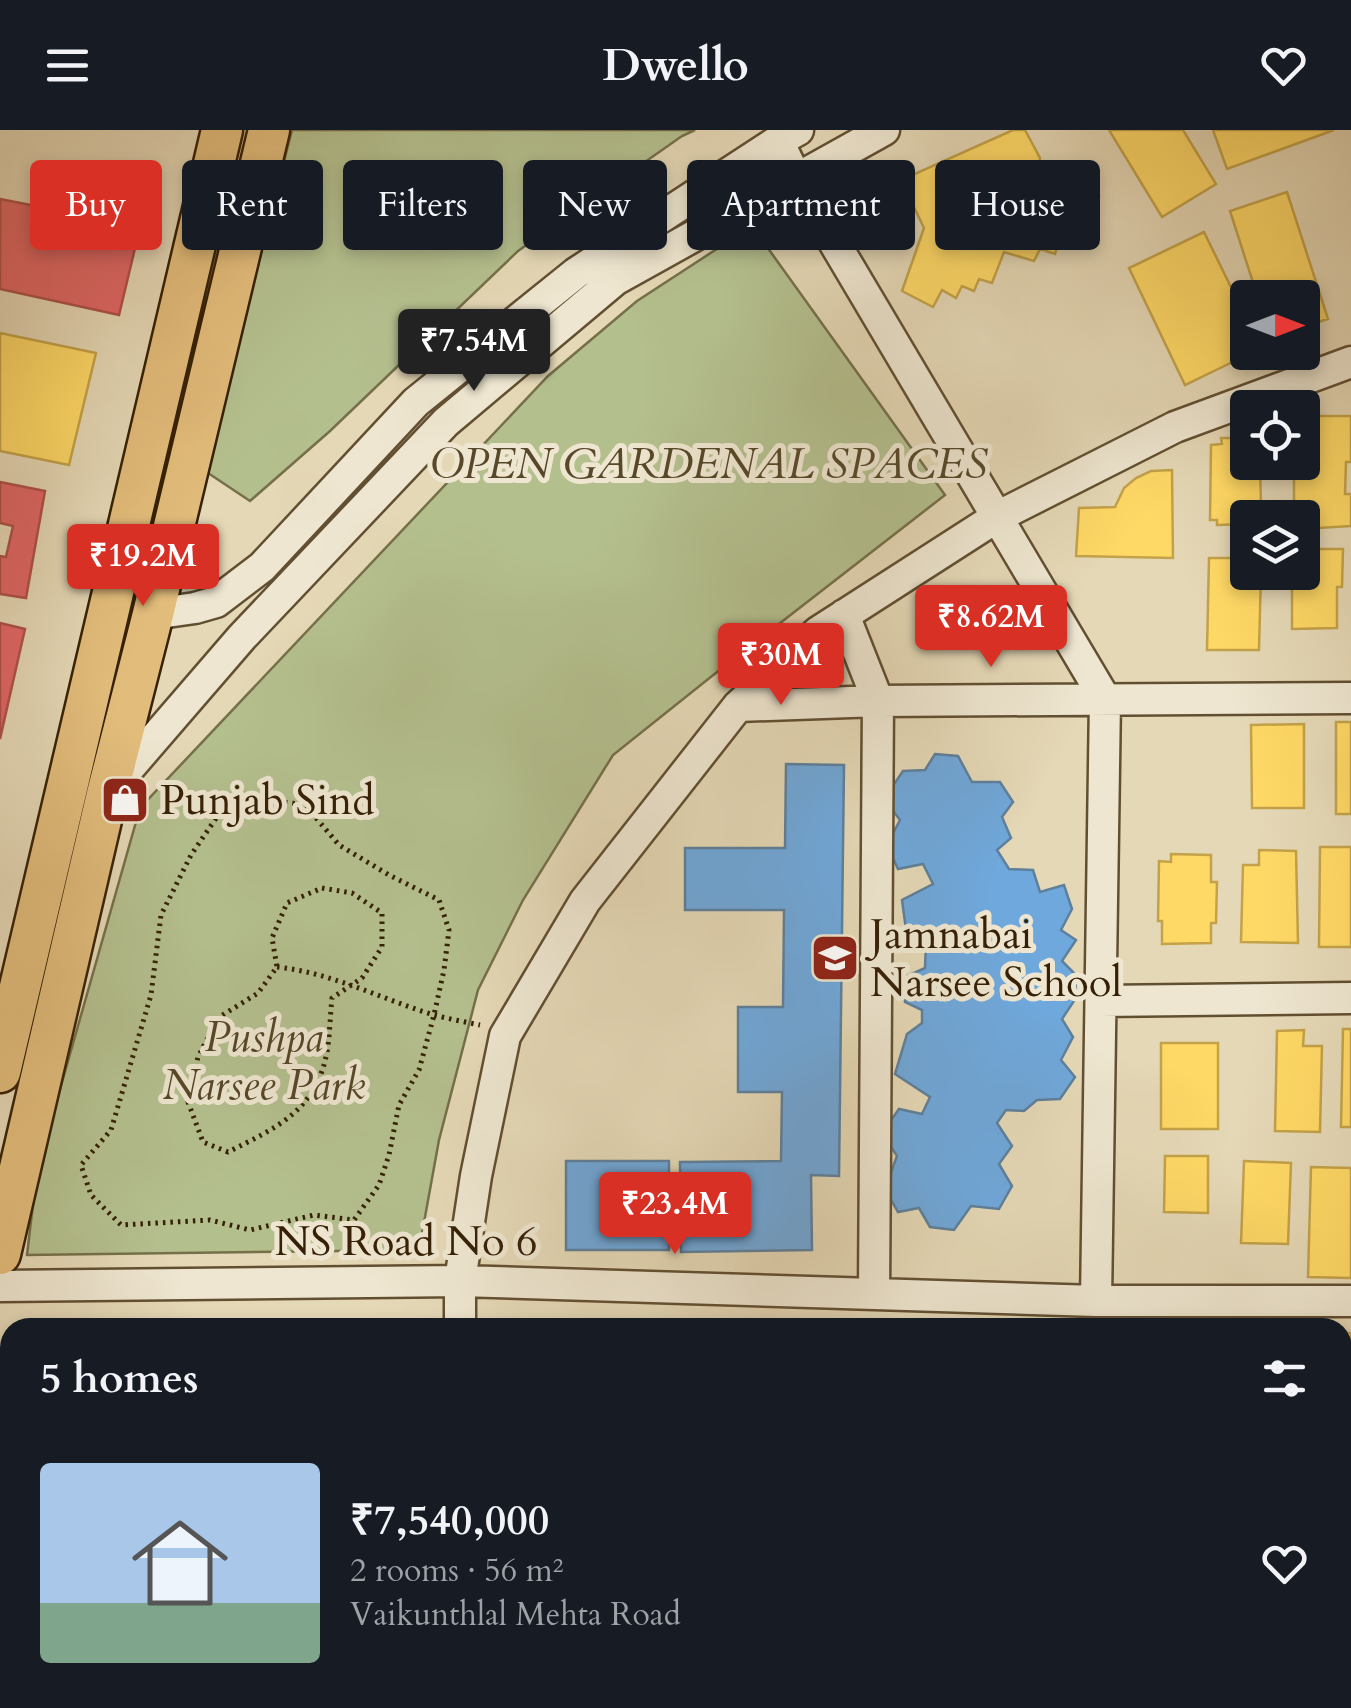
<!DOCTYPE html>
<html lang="en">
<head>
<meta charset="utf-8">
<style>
  :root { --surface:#171b24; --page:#20242c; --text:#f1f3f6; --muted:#9ea1a6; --accent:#d93025 }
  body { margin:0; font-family:Cardo,serif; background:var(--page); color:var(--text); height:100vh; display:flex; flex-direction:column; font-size:38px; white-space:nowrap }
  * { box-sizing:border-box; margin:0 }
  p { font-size:32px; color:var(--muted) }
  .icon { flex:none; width:55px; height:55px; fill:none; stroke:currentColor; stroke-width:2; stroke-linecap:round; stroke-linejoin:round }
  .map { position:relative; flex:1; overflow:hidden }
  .panel { position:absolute; left:0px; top:1188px; width:1352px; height:392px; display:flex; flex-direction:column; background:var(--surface); border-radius:30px 30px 0 0; box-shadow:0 5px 15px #0003 }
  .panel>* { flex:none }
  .banner { position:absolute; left:30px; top:30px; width:1292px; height:90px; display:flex; gap:20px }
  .needle { width:65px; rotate:90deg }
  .fabs { position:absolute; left:1230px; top:150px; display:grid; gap:20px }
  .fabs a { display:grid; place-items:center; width:90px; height:90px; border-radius:10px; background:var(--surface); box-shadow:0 5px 15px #0003; font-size:50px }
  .price { position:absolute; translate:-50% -85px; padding:0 22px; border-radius:10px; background:var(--accent); color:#fff; font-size:32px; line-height:65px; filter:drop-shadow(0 2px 5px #0008) }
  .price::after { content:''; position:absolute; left:50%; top:60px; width:30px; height:22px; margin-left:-15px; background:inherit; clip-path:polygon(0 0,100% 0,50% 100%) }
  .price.active { background:#222; color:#fff }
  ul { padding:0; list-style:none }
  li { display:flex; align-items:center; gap:30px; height:250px; padding:0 40px }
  li span { display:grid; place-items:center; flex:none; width:280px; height:200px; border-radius:10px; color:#555 }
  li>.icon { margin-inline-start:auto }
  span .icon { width:120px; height:120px; fill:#fffc; stroke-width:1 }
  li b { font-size:42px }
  h2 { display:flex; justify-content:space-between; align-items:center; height:120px; padding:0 40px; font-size:42px }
  .pill { padding:0 35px; border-radius:10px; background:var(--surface); box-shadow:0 5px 15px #0003; font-size:35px; line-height:90px }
  .pill.active { background:var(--accent); color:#fff }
  header { display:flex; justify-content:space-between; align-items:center; height:130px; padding:0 40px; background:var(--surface); font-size:45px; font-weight:600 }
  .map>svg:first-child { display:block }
  .green { fill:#b4bf8e; stroke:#75704a; stroke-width:2.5 }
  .homes { fill:#ffd966; stroke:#c3a249; stroke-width:2.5 }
  .shops { fill:#e06666; stroke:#ad5149; stroke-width:2.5 }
  .schools { fill:#6fa8dc; stroke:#5e809c; stroke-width:2.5 }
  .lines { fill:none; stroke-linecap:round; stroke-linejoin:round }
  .minor-casing { stroke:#624f32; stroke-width:35 }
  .major-casing { stroke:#362106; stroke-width:45 }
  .path { stroke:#362106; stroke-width:5; stroke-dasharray:2.5 5; stroke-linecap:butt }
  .minor { stroke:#eee6d0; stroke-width:30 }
  .major { stroke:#e2bc7b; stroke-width:40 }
  .labels { text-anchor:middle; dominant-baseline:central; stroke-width:10; stroke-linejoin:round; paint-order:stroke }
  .park-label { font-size:42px; font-style:italic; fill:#564828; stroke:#eee6d0 }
  .poi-label { font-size:42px; fill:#362106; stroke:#eee6d0; text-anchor:start }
  .street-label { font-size:42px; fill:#362106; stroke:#eee6d0 }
</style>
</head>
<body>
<header><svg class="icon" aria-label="menu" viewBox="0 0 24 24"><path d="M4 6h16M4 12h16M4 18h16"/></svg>Dwello<svg class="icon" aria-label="heart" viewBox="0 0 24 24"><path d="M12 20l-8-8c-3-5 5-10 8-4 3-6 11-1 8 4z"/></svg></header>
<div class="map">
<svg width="1351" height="1578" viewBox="0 0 1351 1578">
  <rect width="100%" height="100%" fill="#e5d8b6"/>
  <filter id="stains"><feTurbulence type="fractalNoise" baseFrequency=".002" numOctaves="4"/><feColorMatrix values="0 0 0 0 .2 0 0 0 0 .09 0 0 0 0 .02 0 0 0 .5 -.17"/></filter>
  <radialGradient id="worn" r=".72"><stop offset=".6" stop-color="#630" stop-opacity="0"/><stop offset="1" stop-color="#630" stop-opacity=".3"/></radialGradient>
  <path class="green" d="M292,0H695L682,6L518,121L330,301L250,371L205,341Z
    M752,96L945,365L712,546L613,625L523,770L478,860L439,1010L419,1120L27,1125L37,1040L140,678L548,246L637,171Z"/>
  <path class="homes" d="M1013,0H1025L1040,28L1037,46L1099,66L1093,102L1073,98L1059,111L1055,124L1040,119L1034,131L1004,122L992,153L979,149L974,161L962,156L956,168L942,160L933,177L902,161L924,98L901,50Z
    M1109,0H1183L1216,54L1162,87Z
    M1213,0H1334L1227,39Z
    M1287,62L1328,189L1302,197V168H1258L1230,81Z
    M1204,102L1248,192V222H1253L1185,255L1129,138Z
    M0,203L96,223L69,335L0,321Z
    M1311,286H1351V332H1346L1345,364H1351V396L1302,399V388H1294V332H1302V302H1311Z
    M1221,308H1248V332H1258L1257,340H1260L1261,372H1255V388H1248V394L1217,395V390H1210L1211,315L1222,314Z
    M1172,340L1173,428L1076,426L1079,378L1115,377L1124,358L1136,348L1151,341Z
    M1302,419H1343L1342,457H1337V498L1292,499V442H1302Z
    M1209,428H1248V442H1261L1259,520H1207Z
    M1336,592H1351V684H1336Z
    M1304,594V678H1252L1251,595Z
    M1320,717H1351V817H1319Z
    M1259,720L1296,721L1298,813L1241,812L1243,735H1259Z
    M1171,724L1211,725V752H1217L1216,793H1211V813L1162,814V791H1158L1159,731L1171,732Z
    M1343,899H1351V997H1341Z
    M1304,900L1303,916H1322L1320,1002L1275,1001L1277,901Z
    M1161,913H1218V999H1161Z
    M1165,1026H1208V1083L1164,1082Z
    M1244,1031L1291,1033L1288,1114L1241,1113Z
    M1311,1037L1351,1038V1148L1308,1147Z
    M1342,1203H1351V1315H1342Z
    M1342,1365H1351V1503H1342Z
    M0,1457H10V1522H1Z"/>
  <path class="shops" d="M0,69L56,80L53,92L137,110L119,185L0,159Z
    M0,352L45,361L26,468L0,464V426L6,427L13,396L0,393Z
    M0,493L25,499L0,609Z"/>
  <path class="schools" d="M935,624L958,626L972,652H1000L1013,672L1002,687L1011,708L997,720L1009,739L1033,740L1040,762L1064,755L1072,779L1061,800L1076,810L1062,831L1075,844L1076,868L1062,889L1073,907L1061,930L1075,947L1060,969L1037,970L1024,981L1006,980L997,993L1012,1016L999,1034L1012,1056L999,1079L971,1076L954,1100L930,1097L919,1078L898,1082L885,1059L897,1026L882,1003L899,979L922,984L930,967L895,944L907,904L922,893V880L905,872V847L925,838L926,812L907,807L902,770L933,754L923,734L898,739L887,715L900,690L884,669L903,641L925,640Z
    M786,634L844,635L839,1046L811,1045L812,1120L681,1122L680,1032L781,1031L782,962H738V877H783L784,780H685V718H785Z
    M566,1031H669V1120H566Z"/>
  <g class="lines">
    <g class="minor-casing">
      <path id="minor" d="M778,11L796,48L1105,569L1096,1171
        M153,484L195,478L216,472L262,437L416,272L576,143L778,11L798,0
        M844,485L878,571L874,1164
        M738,576L878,571L1351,568
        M110,660L242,507L446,292L615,150L884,0
        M1101,871L1351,868
        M0,1156L460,1151L1096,1171H1351
        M460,1198V1151L476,1046L505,906L585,771L738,576L818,502L997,387L1175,297L1351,232
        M1342,1564H1351
        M0,1568H10
        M461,1570V1578"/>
    </g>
    <g class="major-casing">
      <path id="major" d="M0,942L222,0
        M0,1124L107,664L153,484L269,0"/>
    </g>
    <path class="path" d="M270,670L305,675L339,715L389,745L439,770L449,800L444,840L434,885L419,940L399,975L389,1025L379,1055L354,1090L314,1085L250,1100L210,1090L121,1095L91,1065L81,1035L111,1000L151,865L161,785L191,725L225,675Z
      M322,758L352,763L382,783V817L362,848L332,868C330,886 330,905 327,922C316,981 276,998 228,1022L203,1012L188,972L198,927L218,888L258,863L277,837L272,808L287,773Z
      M277,837C333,843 381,869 434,885C449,889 465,892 480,895"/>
    <use href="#minor" class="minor"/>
    <use href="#major" class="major"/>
  </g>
  <defs>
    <g id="shop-square" transform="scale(2.5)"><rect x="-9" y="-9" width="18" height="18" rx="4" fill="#8f2418" stroke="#eee6d0"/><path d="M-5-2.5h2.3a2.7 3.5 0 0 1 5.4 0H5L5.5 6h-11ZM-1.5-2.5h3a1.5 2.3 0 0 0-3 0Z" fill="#fff"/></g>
    <g id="school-square" transform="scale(2.5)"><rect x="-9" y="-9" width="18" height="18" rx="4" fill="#8f2418" stroke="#eee6d0"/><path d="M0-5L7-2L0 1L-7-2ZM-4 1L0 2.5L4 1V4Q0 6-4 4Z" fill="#fff"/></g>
  </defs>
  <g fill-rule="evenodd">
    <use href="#shop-square" x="125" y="670"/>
    <use href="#school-square" x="835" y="828"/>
  </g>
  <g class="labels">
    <g class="park-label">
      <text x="709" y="334">OPEN GARDENAL SPACES</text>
      <text x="264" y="907">Pushpa<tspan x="264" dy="48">Narsee Park</tspan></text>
    </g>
    <g class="poi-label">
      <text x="160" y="670">Punjab Sind</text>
      <text x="870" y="804">Jamnabai<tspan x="870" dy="48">Narsee School</tspan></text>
    </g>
    <g class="street-label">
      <text x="406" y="1111">NS Road No 6</text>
    </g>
  </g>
  <rect width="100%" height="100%" filter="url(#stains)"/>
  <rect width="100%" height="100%" fill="url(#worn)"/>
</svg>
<div class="fabs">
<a><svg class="needle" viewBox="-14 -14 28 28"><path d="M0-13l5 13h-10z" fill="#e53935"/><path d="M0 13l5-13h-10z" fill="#9ea1a6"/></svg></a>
<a><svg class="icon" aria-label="locate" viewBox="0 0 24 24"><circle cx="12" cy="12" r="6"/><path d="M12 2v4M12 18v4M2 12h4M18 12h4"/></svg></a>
<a><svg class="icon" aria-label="layers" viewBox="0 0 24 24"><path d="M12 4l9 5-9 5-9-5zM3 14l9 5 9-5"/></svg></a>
</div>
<b class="price active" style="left:474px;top:264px">₹7.54M</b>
<b class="price" style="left:143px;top:479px">₹19.2M</b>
<b class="price" style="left:991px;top:540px">₹8.62M</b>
<b class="price" style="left:781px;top:578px">₹30M</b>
<b class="price" style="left:675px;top:1127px">₹23.4M</b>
<div class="banner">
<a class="pill active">Buy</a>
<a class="pill">Rent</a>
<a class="pill">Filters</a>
<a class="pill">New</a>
<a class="pill">Apartment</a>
<a class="pill">House</a>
</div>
<section class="panel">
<h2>5 homes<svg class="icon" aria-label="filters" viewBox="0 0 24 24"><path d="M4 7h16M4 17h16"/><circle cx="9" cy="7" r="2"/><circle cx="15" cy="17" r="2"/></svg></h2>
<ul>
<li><span style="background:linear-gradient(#a9c7e8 70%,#7fa58c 0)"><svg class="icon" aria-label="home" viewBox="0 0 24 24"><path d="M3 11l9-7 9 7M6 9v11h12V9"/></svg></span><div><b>₹7,540,000</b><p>2 rooms · 56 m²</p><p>Vaikunthlal Mehta Road</p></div><svg class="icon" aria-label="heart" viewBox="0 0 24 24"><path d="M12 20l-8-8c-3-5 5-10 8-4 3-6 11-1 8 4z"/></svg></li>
</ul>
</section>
</div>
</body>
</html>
